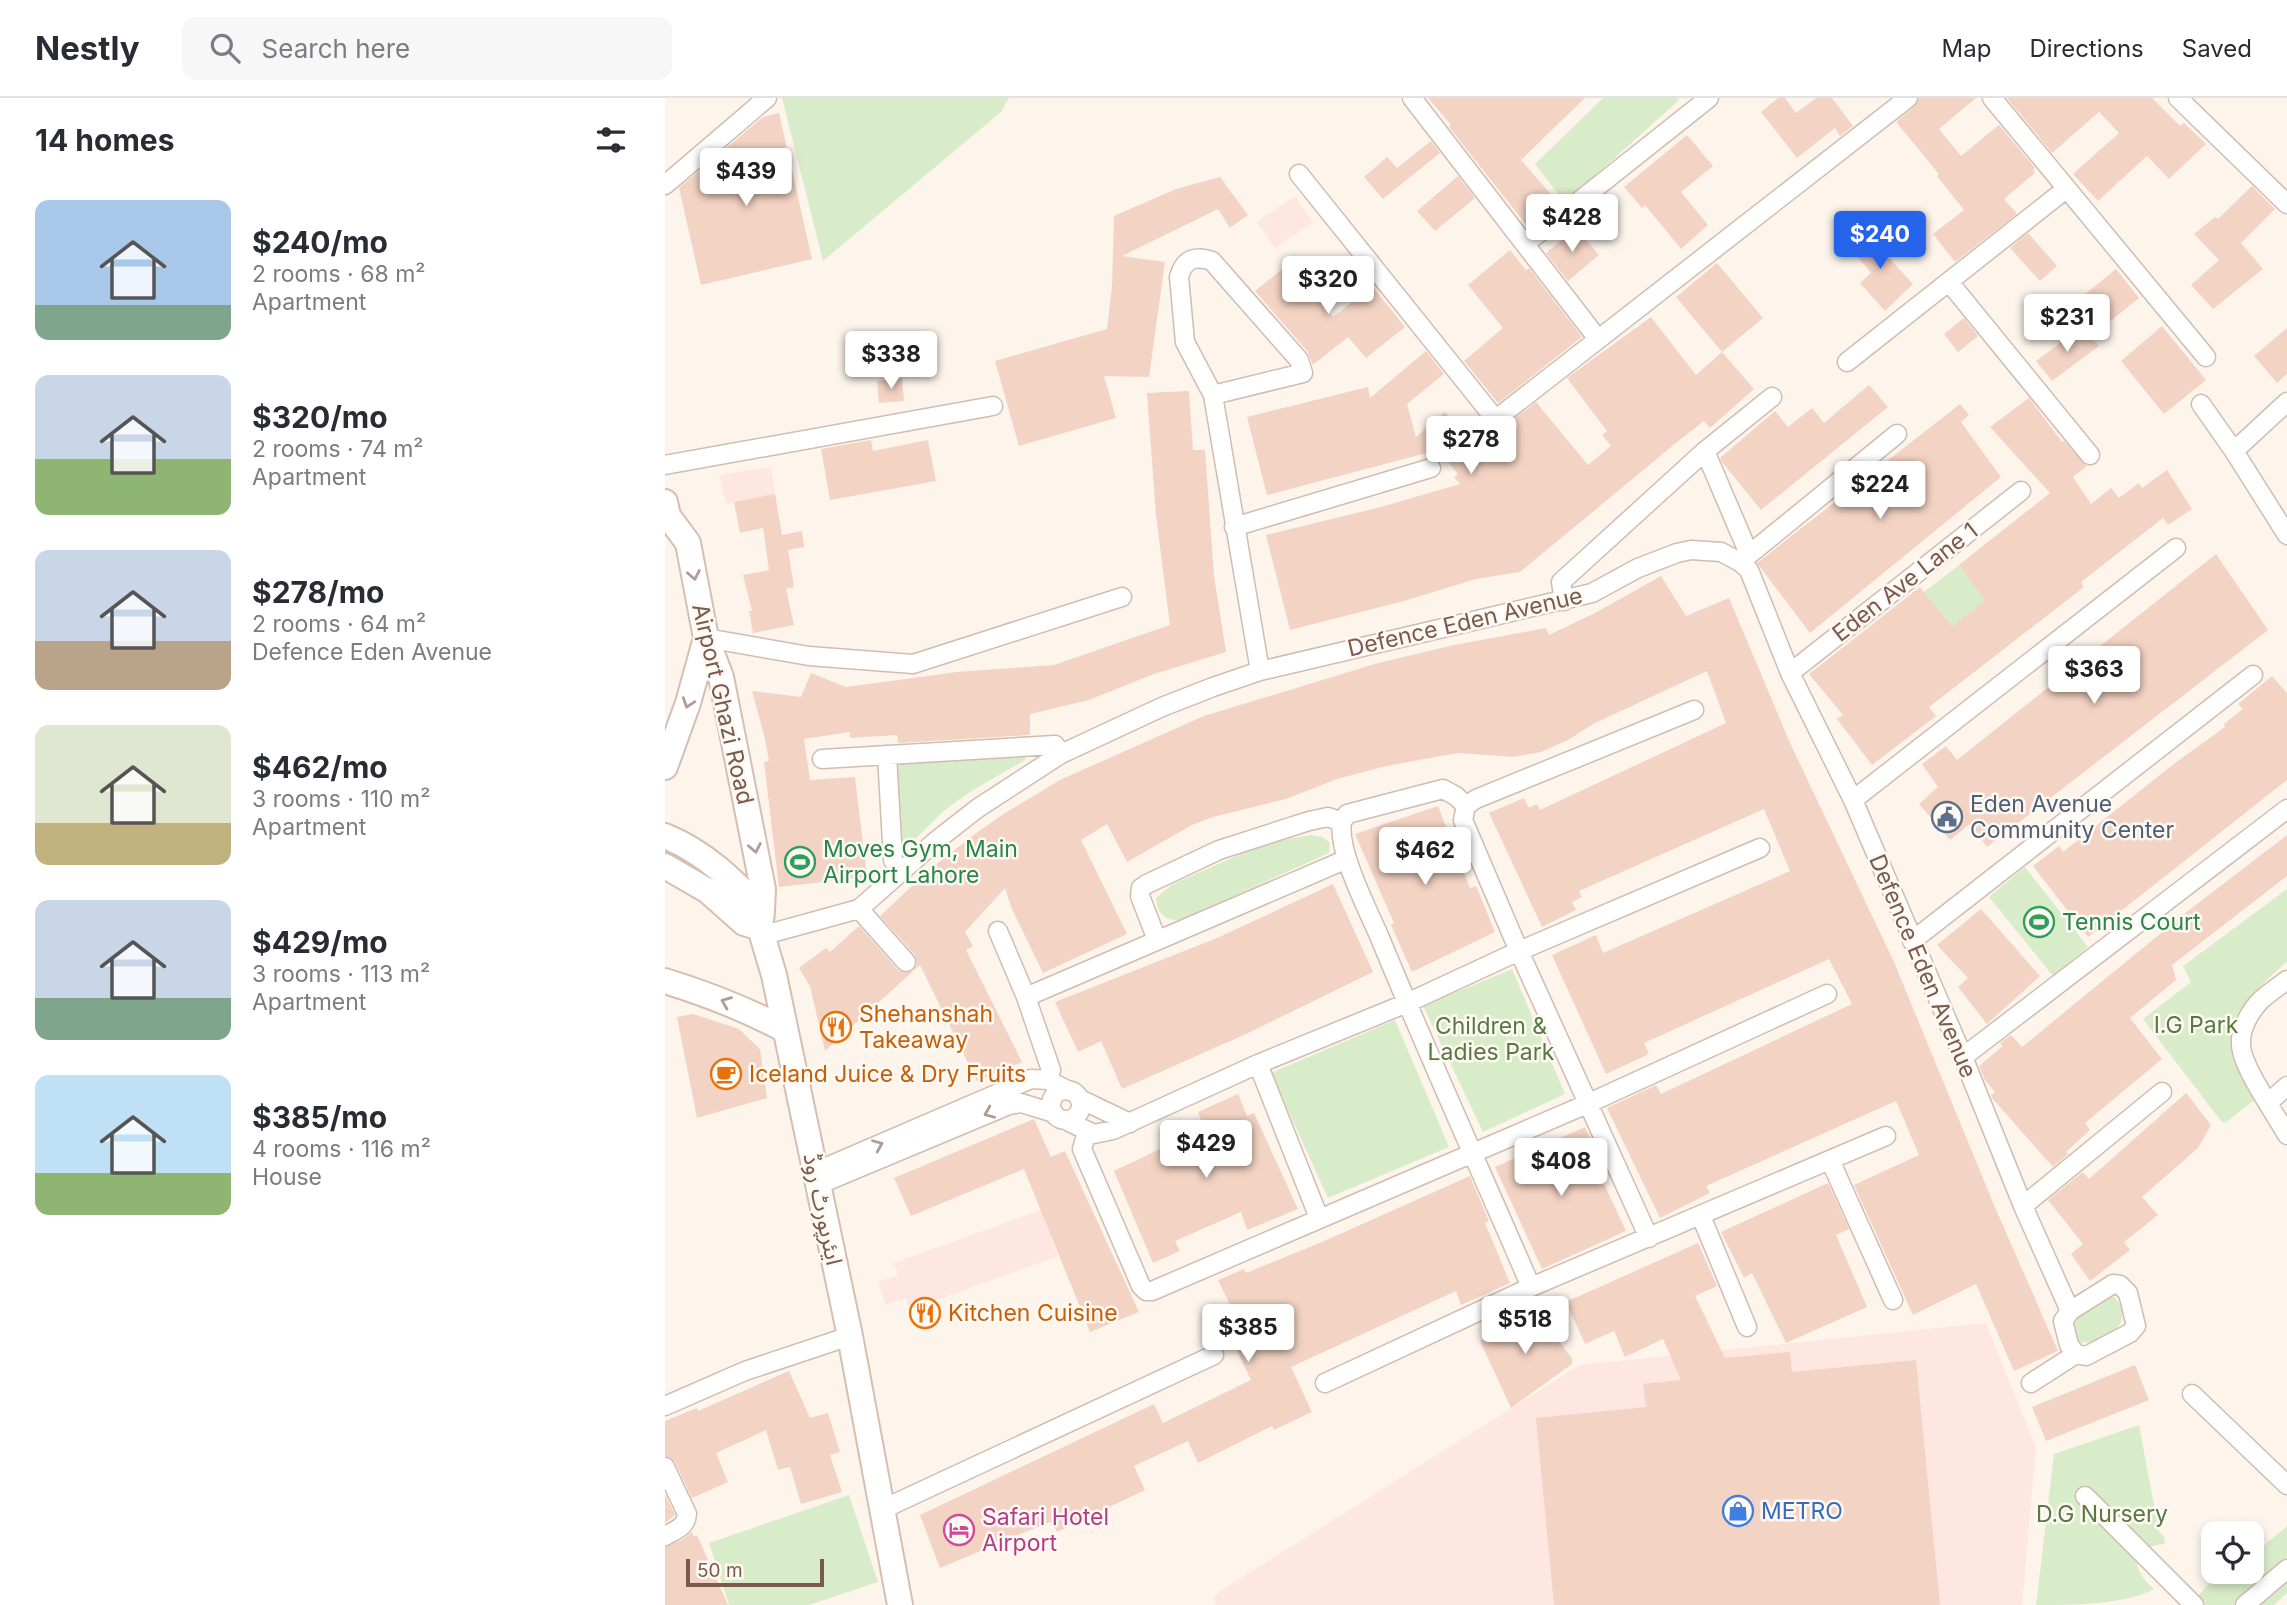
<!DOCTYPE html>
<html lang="en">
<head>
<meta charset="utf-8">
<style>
  :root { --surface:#fff; --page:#f7f7f7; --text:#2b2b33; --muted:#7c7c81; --line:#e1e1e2; --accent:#2563eb }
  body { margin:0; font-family:Inter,"Noto Sans Arabic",sans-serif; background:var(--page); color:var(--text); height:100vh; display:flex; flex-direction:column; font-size:26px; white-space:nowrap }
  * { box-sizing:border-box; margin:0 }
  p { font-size:23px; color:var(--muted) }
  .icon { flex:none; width:38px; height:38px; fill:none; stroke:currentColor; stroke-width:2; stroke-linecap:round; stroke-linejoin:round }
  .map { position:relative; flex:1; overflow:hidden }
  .side { display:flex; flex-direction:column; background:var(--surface); width:665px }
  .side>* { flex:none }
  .tools { position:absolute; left:1536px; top:1423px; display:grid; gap:14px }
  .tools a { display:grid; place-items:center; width:63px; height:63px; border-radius:14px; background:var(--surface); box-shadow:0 4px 10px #0003; font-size:35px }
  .scale { position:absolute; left:21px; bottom:18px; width:138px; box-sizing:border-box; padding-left:7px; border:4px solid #7a5a4d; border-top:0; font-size:19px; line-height:24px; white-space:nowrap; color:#7a5a4d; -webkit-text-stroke:5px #fff9f3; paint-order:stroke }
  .price { position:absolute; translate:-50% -60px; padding:0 16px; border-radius:7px; background:#fff; color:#222; font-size:23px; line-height:46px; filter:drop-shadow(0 2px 4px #0008) }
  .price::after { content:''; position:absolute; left:50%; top:42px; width:21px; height:16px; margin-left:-10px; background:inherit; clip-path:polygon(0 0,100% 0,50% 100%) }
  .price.selected { background:var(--accent); color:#fff }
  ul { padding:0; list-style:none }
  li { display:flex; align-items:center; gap:21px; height:175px; padding:0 35px }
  li span { display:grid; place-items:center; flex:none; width:196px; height:140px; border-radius:14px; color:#555 }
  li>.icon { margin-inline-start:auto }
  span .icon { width:84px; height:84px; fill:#fffc; stroke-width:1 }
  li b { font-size:30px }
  h2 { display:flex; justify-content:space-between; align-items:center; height:84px; padding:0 35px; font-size:30px }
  header { display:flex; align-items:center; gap:42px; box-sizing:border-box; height:98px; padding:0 35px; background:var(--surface); border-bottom:2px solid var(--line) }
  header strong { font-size:33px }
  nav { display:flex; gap:38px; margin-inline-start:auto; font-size:24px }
  .search { width:490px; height:63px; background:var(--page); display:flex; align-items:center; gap:18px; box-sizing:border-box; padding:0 24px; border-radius:14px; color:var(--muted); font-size:26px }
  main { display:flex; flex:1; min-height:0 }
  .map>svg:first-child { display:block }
  .commercial { fill:#fde7e0 }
  .green { fill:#d9ecc9 }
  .building { fill:#f3d3c3 }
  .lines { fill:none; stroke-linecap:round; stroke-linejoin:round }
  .street-casing { stroke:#d1bcb0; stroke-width:21 }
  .secondary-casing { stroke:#d6beb0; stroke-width:28 }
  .street { stroke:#fff; stroke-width:18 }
  .secondary { stroke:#fff; stroke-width:24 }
  .oneway { stroke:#af9c94 }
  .labels { text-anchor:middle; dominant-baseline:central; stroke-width:5; stroke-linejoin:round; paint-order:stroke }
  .street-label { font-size:23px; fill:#7a5a4d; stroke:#fff9f3 }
  .service-label { font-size:23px; fill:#4e5e75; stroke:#fff9f3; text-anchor:start }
  .leisure-label { font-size:23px; fill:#27864d; stroke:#fff9f3; text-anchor:start }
  .food-label { font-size:23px; fill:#c56008; stroke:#fff9f3; text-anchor:start }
  .park-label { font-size:23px; fill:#567a41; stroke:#fff9f3 }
  .shop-label { font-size:23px; fill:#366cbe; stroke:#fff9f3; text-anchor:start }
  .hotel-label { font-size:23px; fill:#b23c85; stroke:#fff9f3; text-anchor:start }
</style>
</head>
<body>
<header>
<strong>Nestly</strong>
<div class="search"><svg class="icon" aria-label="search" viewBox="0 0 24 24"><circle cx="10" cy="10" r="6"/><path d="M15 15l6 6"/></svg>Search here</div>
<nav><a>Map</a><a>Directions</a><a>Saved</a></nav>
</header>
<main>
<section class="side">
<h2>14 homes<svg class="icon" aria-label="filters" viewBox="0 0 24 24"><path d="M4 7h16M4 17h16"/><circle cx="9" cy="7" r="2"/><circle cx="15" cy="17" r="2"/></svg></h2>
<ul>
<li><span style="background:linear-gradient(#a9c7e8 75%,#7fa58c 0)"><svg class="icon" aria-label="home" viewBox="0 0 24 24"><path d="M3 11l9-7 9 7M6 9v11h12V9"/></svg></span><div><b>$240/mo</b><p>2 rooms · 68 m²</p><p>Apartment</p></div></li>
<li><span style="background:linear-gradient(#c9d6e8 60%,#8fb573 0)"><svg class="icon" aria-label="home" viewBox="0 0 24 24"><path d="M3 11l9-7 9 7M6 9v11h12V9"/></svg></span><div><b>$320/mo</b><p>2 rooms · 74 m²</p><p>Apartment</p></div></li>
<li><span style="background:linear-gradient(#c9d6e8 65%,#b9a48a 0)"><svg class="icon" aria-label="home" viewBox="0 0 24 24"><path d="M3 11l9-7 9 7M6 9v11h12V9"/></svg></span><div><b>$278/mo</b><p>2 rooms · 64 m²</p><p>Defence Eden Avenue</p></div></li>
<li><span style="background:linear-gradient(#dfe7d0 70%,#c2b280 0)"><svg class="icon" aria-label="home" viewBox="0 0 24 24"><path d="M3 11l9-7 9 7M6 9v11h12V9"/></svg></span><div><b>$462/mo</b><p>3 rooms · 110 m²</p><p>Apartment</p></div></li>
<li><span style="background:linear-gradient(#c9d6e8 70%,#7fa58c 0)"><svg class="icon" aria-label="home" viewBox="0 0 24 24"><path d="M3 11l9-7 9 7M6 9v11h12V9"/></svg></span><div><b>$429/mo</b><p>3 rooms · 113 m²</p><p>Apartment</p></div></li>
<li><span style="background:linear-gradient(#bfe0f5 70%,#8fb573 0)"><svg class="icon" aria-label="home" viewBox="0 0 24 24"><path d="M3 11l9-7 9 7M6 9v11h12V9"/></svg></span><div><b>$385/mo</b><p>4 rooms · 116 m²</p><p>House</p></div></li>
</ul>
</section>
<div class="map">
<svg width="1622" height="1507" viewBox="0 0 1622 1507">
  <rect width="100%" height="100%" fill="#fdf5ec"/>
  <path class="commercial" d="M630,98L648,124L610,150L592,124Z
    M106,369L110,396L61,406L54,377Z
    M376,1112L393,1158L245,1212L240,1200L221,1207L213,1184L233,1177L229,1165Z
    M1321,1225L1371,1349L1357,1507H551L549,1497L915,1267Z"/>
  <path class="green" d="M117,0H344L336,14L158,163Z
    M938,0H1012L1014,2L900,105L870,66Z
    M1294,467L1320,503L1287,529L1259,494Z
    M361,657L360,662C333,678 304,693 279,713C268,722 248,747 237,750L234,745L229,665Z
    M646,737L658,739L665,745L664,755L515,822C499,823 492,815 491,800L508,786L603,744Z
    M1360,769L1423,849L1388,878L1324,799Z
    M1622,791V864C1607,876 1572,909 1568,927C1564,947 1584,981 1592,1000L1560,1025L1556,1023L1478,921L1526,884L1518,868Z
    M847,871L900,996L818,1034L758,908Z
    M730,922L784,1049L663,1100L606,975Z
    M1448,1198C1474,1223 1440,1248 1414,1244C1397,1221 1428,1200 1448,1198Z
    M1474,1327L1494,1434L1499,1438L1500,1446C1465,1449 1465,1470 1489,1491C1460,1507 1406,1507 1371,1507L1389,1356Z
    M184,1397L213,1484L144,1507H64L44,1445Z
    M1622,1428V1495L1609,1507H1529C1538,1482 1563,1474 1587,1474V1457Z"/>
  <path class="building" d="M763,0H920L856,62L893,104L863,129L784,29L786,27Z
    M1113,0H1120L1131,15L1151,0H1167L1188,28L1175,38L1170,30L1132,60L1096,14Z
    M1254,0H1311L1274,31L1296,58L1334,27L1370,70L1368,72L1370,75L1339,101L1352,116L1290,164L1268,136L1299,112L1272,78L1274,76L1231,24L1250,8Z
    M1342,0H1487L1515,28L1519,25L1541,46L1504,81L1482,58L1433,103L1408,76L1454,35L1434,14L1387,55Z
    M114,15L147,161L36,187L14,90L98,19Z
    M1022,37L1048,68L1016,94L1043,127L1016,151L980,107L977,110L959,89Z
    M766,43L775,55L718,101L699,79L722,59L732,70Z
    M793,78L810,100L770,133L752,113Z
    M555,79L583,117L565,130L553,111L457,158L500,164L484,279L439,278L451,320L354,348L330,263L442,231L447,189L449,118L511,91Z
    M1587,88L1610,111L1576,145L1598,171L1548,211L1526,187L1554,162L1529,136L1550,119L1553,121Z
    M911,130L934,157L903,183L881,155Z
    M1205,130L1218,146L1214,149L1248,186L1220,213L1195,185L1206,175L1184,148Z
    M1363,135L1392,168L1375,183L1345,150Z
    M845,152L861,172L864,170L917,239L833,305L799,263L838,230L803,187Z
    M626,164L668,219L707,188L740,229L701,260L683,239L648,267L643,254L590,193Z
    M1052,165L1098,220L1057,254L1011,199Z
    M1451,171L1474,200L1426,239L1403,210Z
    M986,219L1031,277L1057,254L1089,291L1045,330L1039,323L1011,345L855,474L811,481L739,503L625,532L601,437L716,409L795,386L789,379L793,376L773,352L602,397L582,319L703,289L705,300L761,253L779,276L742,306L751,339L780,314L796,334L788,342L791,353L800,357L811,351L816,358L853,328L848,322L871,304L923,367L946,348L937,337L942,333L902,280Z
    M1299,220L1313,238L1293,254L1279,236Z
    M1497,228L1541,282L1499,316L1456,263Z
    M1417,229L1434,248L1387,283L1371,263Z
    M1622,230V276L1612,285L1589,258Z
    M237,280L239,303L214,305L212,283Z
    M1204,287L1223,309L1096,412L1057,364L1055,360L1110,313L1123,329L1147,310L1159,325Z
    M524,293L528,352H540L549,478L561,554L489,576L424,602L365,616V637L233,645L232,637L185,640V634L139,641L145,682L190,679L202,779L114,789L99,664L104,663L99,637L87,593L136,599L146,575L181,589L292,574L389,567L505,527L491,417L482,295Z
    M1364,300L1397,344L1399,343L1422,368L1408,379L1426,406L1446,390L1454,400L1474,385L1477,390L1502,372L1527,411L1503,427L1498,420L1416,484L1419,489L1264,609L1271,618L1207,667L1172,621L1178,617L1144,576L1255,489L1287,528L1320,503L1294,467L1385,395L1325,329Z
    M1295,306L1304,317L1296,324L1336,379L1145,535L1092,465Z
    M206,342L208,353L263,342L271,383L165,402L156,351Z
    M110,396L117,437L137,433L139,449L123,452L129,489L121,491L129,527L88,535L84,513H87L78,477L104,472L98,430L75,435L69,404Z
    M1551,456L1603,532L1322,749L1305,726L1285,742L1254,706L1273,689L1257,666L1281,648L1292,662Z
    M996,478L1021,518L1064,500L1126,647L1229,864L1329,1107L1393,1253L1349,1273L1311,1186L1248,1217L1189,1087L1254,1057L1231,1003L1041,1088L1045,1095L995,1120L942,1010L991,987L996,996L1187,906L1164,861L979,945L984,956L941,976L887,857L931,837L938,855L1125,773L1099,711L914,793L917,799L907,804L911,812L877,829L824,715L859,700L864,710L872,706L875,712L1061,625L1042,573L928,626L903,642L876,654L848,659L793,655L721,668L672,681L621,701L548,719L527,727L462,764L442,726L416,742L462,836L378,875L346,809L340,790L300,834L308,848L301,852L357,964L312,983L255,867L160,953L145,888L134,870L161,850L165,854L194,828L233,872L238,875L248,873L252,867L250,857L215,818L263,773L310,736L340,715L395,682L539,618L713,565L789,547L881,530L884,537L932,514Z
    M1607,578L1622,595V682L1423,839L1368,768L1394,748L1398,754L1510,665L1560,629L1559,626L1578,611L1573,606Z
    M773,708L805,790L811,788L830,834L747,874L726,827L729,825L690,736Z
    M1622,737V778L1507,867L1511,882L1465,920L1497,961L1420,1025L1425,1032L1401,1054L1403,1056L1388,1069L1327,1000L1326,997L1330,994L1320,982L1314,968L1338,948L1335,945L1346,937L1357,949L1523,813Z
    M668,786L708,874L581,936L457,991L436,943L413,954L390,904L552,840Z
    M1316,811L1375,878L1322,926L1293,889L1303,880L1272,847Z
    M28,916L74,931L95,951L102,1000L32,1020L12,919Z
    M1521,995L1546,1027L1533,1050L1477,1099L1493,1117L1459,1144L1465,1152L1425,1183L1406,1156L1418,1146L1383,1102L1418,1074L1424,1081Z
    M573,996L582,1018L589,1015L633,1111L582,1132L576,1114L510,1143L515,1153L488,1165L449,1073L539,1030L533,1014Z
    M369,1021L386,1059L400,1053L474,1214L425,1234L359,1071L246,1118L229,1080Z
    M920,1029L940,1072L934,1075L961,1133L877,1171L830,1069Z
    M805,1078L824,1123L820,1125L845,1185L796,1207L791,1193L626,1269L647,1314L609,1332L607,1328L533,1365L523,1343L469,1368L480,1392L392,1434L387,1423L275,1470L255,1417L489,1306L498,1325L586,1282L571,1250L583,1244L553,1182L579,1171L581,1175L657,1144Z
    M1163,1085L1184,1131L1171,1137L1202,1209L1121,1245L1087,1175L1079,1180L1056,1134Z
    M1033,1145L1052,1188L1030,1198L1060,1260L1125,1254L1127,1274L1251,1262L1275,1507H889L871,1320L981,1309L978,1286L1016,1282L998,1241L960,1259L949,1233L920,1246L901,1204Z
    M867,1209L907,1260V1266L846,1310L815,1243Z
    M1470,1267L1484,1302L1381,1343L1367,1309Z
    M124,1273L145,1320L163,1315L175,1354L165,1357L177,1394L136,1406L125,1369L113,1372L101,1332L51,1355L63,1384L27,1400L10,1364L0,1358V1323L32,1310L33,1313Z
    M0,1396L10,1417L0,1425Z
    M27,1434L29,1439L32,1437L63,1507H0V1449L17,1442Z"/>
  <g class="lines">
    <g class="street-casing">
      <path id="street" d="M747,0L933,241
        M1327,0L1541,259
        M1513,0L1622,106
        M634,76L831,322
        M0,87L102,0
        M860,146L1044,0
        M1284,184L1425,357
        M1182,264L1401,91
        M548,297L638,275L634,262L547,163C530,157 519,161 514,179L520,244L548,297L595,573
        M1536,306L1569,353L1622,437
        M799,346L1243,0
        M1040,353L1084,456
        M1569,353L1622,304
        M0,367L328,308
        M569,429L766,370
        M1075,464L1232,336
        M899,503L896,484L1040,353L1107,299
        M41,540L144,558L248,566L457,499
        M1125,575L1356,393
        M222,657L228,762L236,774
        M157,661L390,647L396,656
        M1188,702L1511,450
        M801,708L811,701L1029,612
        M677,724C672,753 703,812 715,840C763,957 816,1073 866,1189
        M194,811L241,864
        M333,833L361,899L386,972L383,982
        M99,837L194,811L272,742L313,710L396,656L497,609L548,589L595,573L927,495L973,470L1012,455L1026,452L1056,454L1075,464L1084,472L1125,575L1188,702L1298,959L1358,1108L1405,1213L1398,1223L1404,1247L1411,1256
        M492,842L475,798L476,790L482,786L554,752L644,723L663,719L677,724L682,716L778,691L791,698L801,708L798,722L854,853L984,1140
        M1247,843L1588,577
        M1622,882C1614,888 1604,895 1596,902C1586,912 1575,930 1576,946C1576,968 1610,1015 1622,1037
        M361,899L682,761
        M1298,959L1622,711
        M593,966L654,1120
        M386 1007a15 15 0 1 1 30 0a15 15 0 1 1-30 0Z
        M415,1001L465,1025
        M1604,1004L1622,988
        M400,1022L429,1036L448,1032L593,966L742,905L854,853L1095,750
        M422,1034L417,1051L476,1188L481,1193H487L922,1006L1162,896
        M1165,1062L1228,1202
        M150,1074L366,981L383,982L404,993
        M153,1087L344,1007L356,1005L389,1015
        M1358,1108L1497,994
        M1036,1118L1082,1229
        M660,1285L866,1189L1221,1038
        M1366,1285L1411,1256L1421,1258L1465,1235L1471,1228L1463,1195L1455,1187L1448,1186L1405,1213
        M1527,1296L1622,1387
        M0,1308L80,1273L185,1238
        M0,1369L22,1416C21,1429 11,1432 0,1438
        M1420,1398L1529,1507
        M216,1412L549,1257
        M1580,1507L1622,1471"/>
    </g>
    <g class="secondary-casing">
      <path id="secondary" d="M0,404L3,418L23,445L41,540L56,579L98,791L97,814
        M0,669L23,605L41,540
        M0,738C39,754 69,782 97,814L95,830L109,877L185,1238L235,1507
        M0,768L43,793L79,825L95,830
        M0,883C42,896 81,911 120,932"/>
    </g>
    <use href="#street" class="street"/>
    <use href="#secondary" class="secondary"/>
  </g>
  <defs><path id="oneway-chevron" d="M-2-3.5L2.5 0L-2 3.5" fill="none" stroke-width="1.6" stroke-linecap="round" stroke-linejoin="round" transform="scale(1.75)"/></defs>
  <g class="oneway">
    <use href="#oneway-chevron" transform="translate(29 477) rotate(79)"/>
    <use href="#oneway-chevron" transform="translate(23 605) rotate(109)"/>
    <use href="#oneway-chevron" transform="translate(90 750) rotate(79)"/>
    <use href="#oneway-chevron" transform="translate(61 904) rotate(-158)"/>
    <use href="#oneway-chevron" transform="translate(324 1015) rotate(157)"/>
    <use href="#oneway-chevron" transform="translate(213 1047) rotate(-23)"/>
  </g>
  <defs>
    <g id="civic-ring" transform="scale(1.575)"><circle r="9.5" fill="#fff9f3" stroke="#5c6f8a" stroke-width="1.5"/><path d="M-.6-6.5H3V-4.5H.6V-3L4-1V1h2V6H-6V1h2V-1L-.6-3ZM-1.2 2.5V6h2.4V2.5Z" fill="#5c6f8a"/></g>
    <g id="stadium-ring" transform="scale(1.575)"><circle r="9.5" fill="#fff9f3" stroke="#2e9e5b" stroke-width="1.5"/><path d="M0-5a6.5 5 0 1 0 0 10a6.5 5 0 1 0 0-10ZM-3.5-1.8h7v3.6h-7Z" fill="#2e9e5b"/></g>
    <g id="restaurant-ring" transform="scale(1.575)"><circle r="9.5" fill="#fff9f3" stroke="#e8710a" stroke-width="1.5"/><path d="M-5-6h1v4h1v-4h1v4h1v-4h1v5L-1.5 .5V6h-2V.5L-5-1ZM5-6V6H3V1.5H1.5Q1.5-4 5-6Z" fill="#e8710a"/></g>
    <g id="cafe-ring" transform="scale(1.575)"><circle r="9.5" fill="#fff9f3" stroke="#e8710a" stroke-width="1.5"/><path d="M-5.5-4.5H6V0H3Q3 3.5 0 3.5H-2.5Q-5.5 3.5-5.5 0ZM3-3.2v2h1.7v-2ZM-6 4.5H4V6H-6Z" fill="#e8710a"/></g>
    <g id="shop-ring" transform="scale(1.575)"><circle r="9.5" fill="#fff9f3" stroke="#3f7fe0" stroke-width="1.5"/><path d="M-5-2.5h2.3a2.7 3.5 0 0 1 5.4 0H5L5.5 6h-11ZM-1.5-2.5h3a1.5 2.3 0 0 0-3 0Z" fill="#3f7fe0"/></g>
    <g id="hotel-ring" transform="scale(1.575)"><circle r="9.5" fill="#fff9f3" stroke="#d1479c" stroke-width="1.5"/><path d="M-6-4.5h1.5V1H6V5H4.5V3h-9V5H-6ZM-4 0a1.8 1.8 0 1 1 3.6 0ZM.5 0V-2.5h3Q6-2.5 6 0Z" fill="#d1479c"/></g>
  </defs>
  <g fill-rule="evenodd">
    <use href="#civic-ring" x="1282" y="719"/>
    <use href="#stadium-ring" x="135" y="764"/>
    <use href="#stadium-ring" x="1374" y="824"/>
    <use href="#restaurant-ring" x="171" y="929"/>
    <use href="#cafe-ring" x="61" y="976"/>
    <use href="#restaurant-ring" x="260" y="1215"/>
    <use href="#shop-ring" x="1073" y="1413"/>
    <use href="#hotel-ring" x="294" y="1432"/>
  </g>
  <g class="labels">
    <g class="street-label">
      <text transform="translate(1240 484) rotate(-38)">Eden Ave Lane 1</text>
      <text transform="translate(800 524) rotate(-13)">Defence Eden Avenue</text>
      <text transform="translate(58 606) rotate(77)">Airport Ghazi Road</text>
      <text transform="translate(1258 868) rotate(67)">Defence Eden Avenue</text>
      <text transform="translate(158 1111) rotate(78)">ایئرپورٹ روڈ</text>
    </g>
    <g class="service-label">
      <text x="1305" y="706">Eden Avenue<tspan x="1305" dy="26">Community Center</tspan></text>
    </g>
    <g class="leisure-label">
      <text x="158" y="751">Moves Gym, Main<tspan x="158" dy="26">Airport Lahore</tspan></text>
      <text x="1397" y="824">Tennis Court</text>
    </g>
    <g class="food-label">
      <text x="194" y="916">Shehanshah<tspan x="194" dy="26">Takeaway</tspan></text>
      <text x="84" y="976">Iceland Juice &amp; Dry Fruits</text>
      <text x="283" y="1215">Kitchen Cuisine</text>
    </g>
    <g class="park-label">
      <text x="1531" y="927">I.G Park</text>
      <text x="826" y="928">Children &amp;<tspan x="826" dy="26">Ladies Park</tspan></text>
      <text x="1437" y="1416">D.G Nursery</text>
    </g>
    <g class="shop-label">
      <text x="1096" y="1413">METRO</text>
    </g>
    <g class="hotel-label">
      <text x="317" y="1419">Safari Hotel<tspan x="317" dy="26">Airport</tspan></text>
    </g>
  </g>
</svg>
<div class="tools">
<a><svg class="icon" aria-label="locate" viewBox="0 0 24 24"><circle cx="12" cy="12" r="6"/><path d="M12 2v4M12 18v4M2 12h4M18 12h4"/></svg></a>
</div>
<div class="scale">50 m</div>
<b class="price" style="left:81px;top:110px">$439</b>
<b class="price" style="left:907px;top:156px">$428</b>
<b class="price selected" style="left:1215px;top:173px">$240</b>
<b class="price" style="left:663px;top:218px">$320</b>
<b class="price" style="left:1402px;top:256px">$231</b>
<b class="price" style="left:226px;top:293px">$338</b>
<b class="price" style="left:806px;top:378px">$278</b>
<b class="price" style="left:1215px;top:423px">$224</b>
<b class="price" style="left:1429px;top:608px">$363</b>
<b class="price" style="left:760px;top:789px">$462</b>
<b class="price" style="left:541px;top:1082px">$429</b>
<b class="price" style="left:896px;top:1100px">$408</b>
<b class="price" style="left:860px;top:1258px">$518</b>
<b class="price" style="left:583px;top:1266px">$385</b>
</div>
</main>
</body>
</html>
